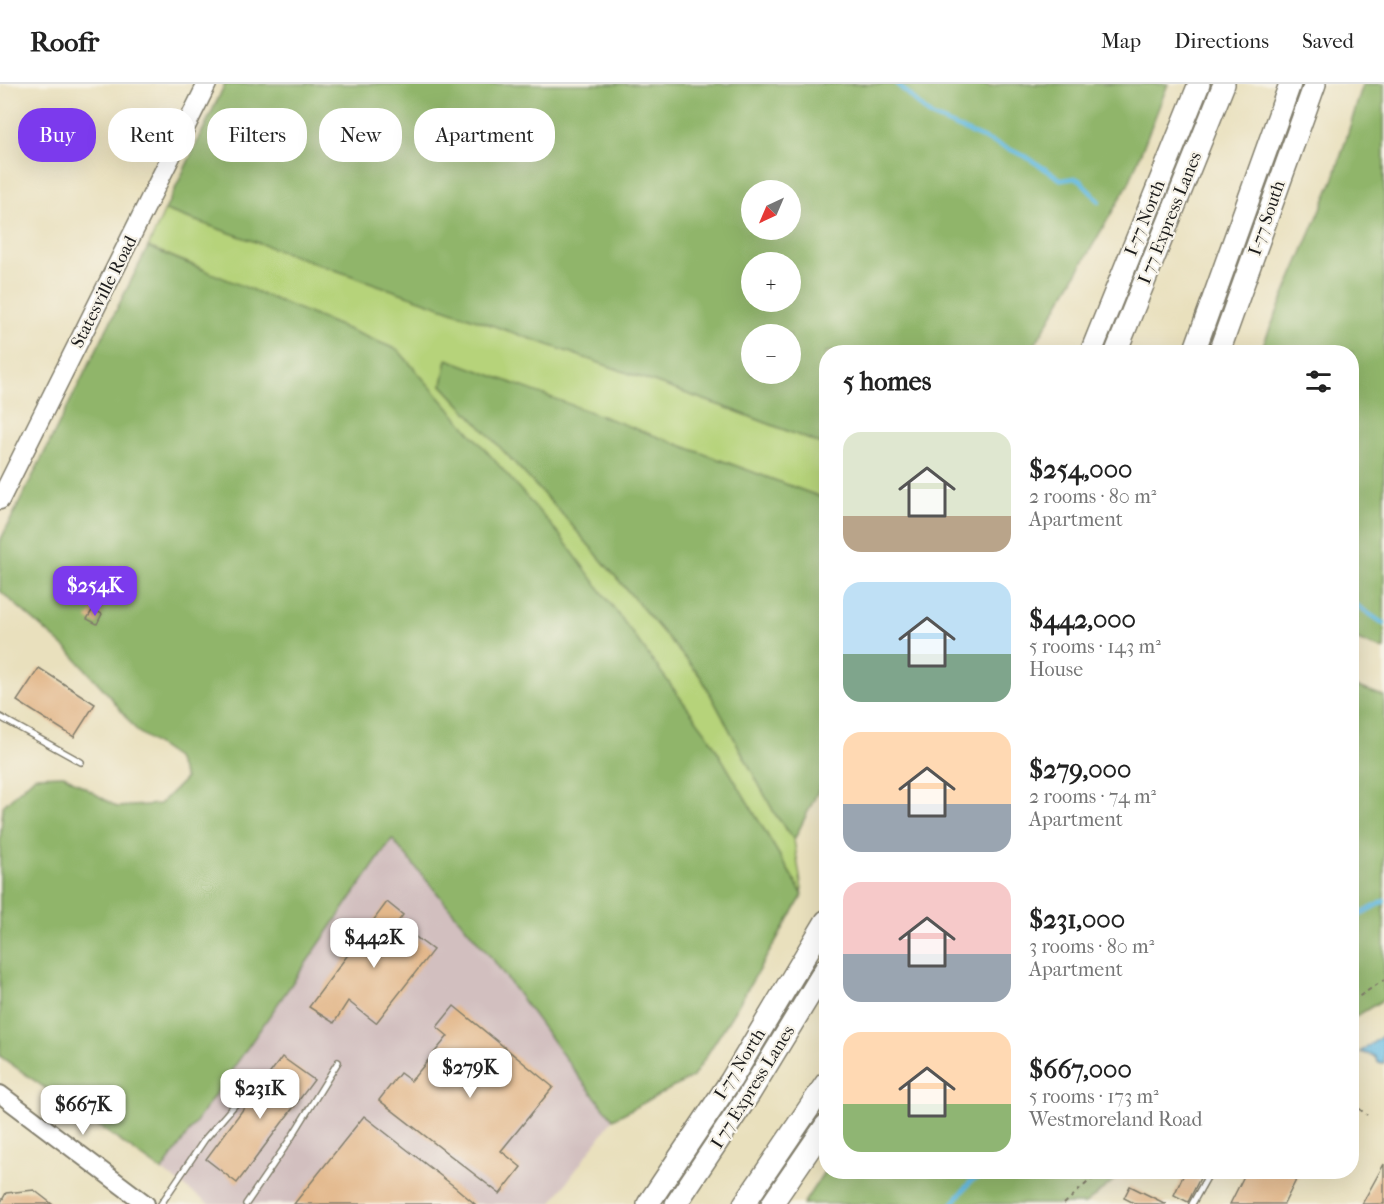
<!DOCTYPE html>
<html lang="en">
<head>
<meta charset="utf-8">
<style>
  :root { --surface:#fff; --page:#f2f2f2; --text:#222; --muted:#767676; --line:#e0e0e0; --accent:#7c3aed }
  body { margin:0; font-family:"IM FELL French Canon",serif; background:var(--page); color:var(--text); height:100vh; display:flex; flex-direction:column; font-size:22px; white-space:nowrap }
  * { box-sizing:border-box; margin:0 }
  p { font-size:20px; color:var(--muted) }
  .icon { flex:none; width:33px; height:33px; fill:none; stroke:currentColor; stroke-width:2; stroke-linecap:round; stroke-linejoin:round }
  .map { position:relative; flex:1; overflow:hidden }
  .drawer { position:absolute; left:819px; top:261px; width:540px; height:834px; display:flex; flex-direction:column; background:var(--surface); border-radius:24px; box-shadow:0 6px 24px #0002 }
  .drawer>* { flex:none }
  .guide { position:absolute; left:18px; top:24px; width:570px; height:54px; display:flex; gap:12px }
  .needle { width:39px; rotate:224deg }
  .controls { position:absolute; left:741px; top:96px; display:grid; gap:12px }
  .controls a { display:grid; place-items:center; width:60px; height:60px; border-radius:50%; background:var(--surface); box-shadow:0 6px 24px #0002; font-size:30px }
  .price { position:absolute; translate:-50% -51px; padding:0 14px; border-radius:12px; background:#fff; color:#222; font-size:20px; line-height:39px; filter:drop-shadow(0 2px 3px #0008) }
  .price::after { content:''; position:absolute; left:50%; top:36px; width:18px; height:14px; margin-left:-9px; background:inherit; clip-path:polygon(0 0,100% 0,50% 100%) }
  .price.active { background:var(--accent); color:#fff }
  ul { padding:0; list-style:none }
  li { display:flex; align-items:center; gap:18px; height:150px; padding:0 24px }
  li span { display:grid; place-items:center; flex:none; width:168px; height:120px; border-radius:18px; color:#555 }
  li>.icon { margin-inline-start:auto }
  span .icon { width:72px; height:72px; fill:#fffc; stroke-width:1 }
  li b { font-size:26px }
  h2 { display:flex; justify-content:space-between; align-items:center; height:72px; padding:0 24px; font-size:26px }
  .pill { padding:0 21px; border-radius:24px; background:var(--surface); box-shadow:0 6px 24px #0002; font-size:21px; line-height:54px }
  .pill.active { background:var(--accent); color:#fff }
  header { display:flex; align-items:center; gap:36px; box-sizing:border-box; height:84px; padding:0 30px; background:var(--surface); border-bottom:2px solid var(--line) }
  header strong { font-size:28px }
  nav { display:flex; gap:33px; margin-inline-start:auto; font-size:21px }
  .map>svg:first-child { display:block }
  .industrial { fill:#d2bfbf }
  .green { fill:#b6d37a; stroke:#69784b; stroke-width:1.5 }
  .forest { fill:#90b56a; stroke:#566843; stroke-width:1.5; fill-rule:evenodd }
  .water { fill:#66bce3; stroke:#416c80; stroke-width:1.5 }
  .lines { fill:none; stroke-linecap:round; stroke-linejoin:round }
  .stream { stroke:#66bce3; stroke-width:4.5 }
  .building { fill:#e3b88b }
  .lane-casing { stroke:#827e6c; stroke-width:8 }
  .secondary-casing { stroke:#827e6c; stroke-width:20 }
  .primary-casing { stroke:#827e6c; stroke-width:21 }
  .highway-casing { stroke:#827e6c; stroke-width:24 }
  .path { stroke:#827e6c; stroke-width:2; stroke-dasharray:4.5 4.5; stroke-linecap:butt }
  .lane { stroke:#fff; stroke-width:5 }
  .secondary { stroke:#fff; stroke-width:16 }
  .primary { stroke:#fff; stroke-width:18 }
  .highway { stroke:#fff; stroke-width:21 }
  .labels { text-anchor:middle; dominant-baseline:central; stroke-width:4.5; stroke-linejoin:round; paint-order:stroke }
  .street-label { font-size:18px; fill:#1c1c1c; stroke:#f7f3e8 }
</style>
</head>
<body>
<header>
<strong>Roofr</strong>
<nav><a>Map</a><a>Directions</a><a>Saved</a></nav>
</header>
<div class="map">
<svg width="1384" height="1120" viewBox="0 0 1384 1120">
  <rect width="100%" height="100%" fill="#f7f3e8"/>
  <filter id="ink" filterUnits="userSpaceOnUse"><feTurbulence type="fractalNoise" baseFrequency=".0167" numOctaves="2"/><feDisplacementMap in="SourceGraphic" scale="12" xChannelSelector="R" yChannelSelector="G"/><feConvolveMatrix kernelMatrix="1 2 1 2 8 2 1 2 1" color-interpolation-filters="sRGB"/></filter>
  <filter id="wash" filterUnits="userSpaceOnUse"><feTurbulence type="fractalNoise" baseFrequency=".008" numOctaves="4" result="noise"/><feDisplacementMap in="SourceGraphic" scale="24" xChannelSelector="R" yChannelSelector="G"/><feGaussianBlur stdDeviation="1.35" result="paint"/><feColorMatrix in="noise" values="0 0 0 0 0 0 0 0 0 0 0 0 0 0 0 0 0 1.4 0 .05"/><feComposite in="paint" operator="in"/></filter>
  <g filter="url(#wash)">
    <rect width="100%" height="100%" fill="#e9e0bd"/>
    <path class="industrial" d="M392,755L494,877L579,993L613,1035L551,1120H209L162,1087Z"/>
    <path class="green" d="M165,126L733,326L826,362V415L447,276L442,301L564,432L701,593L775,730L794,756L803,811L707,650L203,185L148,163Z"/>
    <path class="forest" d="M225,0H984L989,2L1003,0H1168L1129,99L1032,266L1027,268H826V362L733,326L165,126ZM790,106V146H752V106ZM790,178V218H752V178ZM752,250H790V290H752Z
      M1363,0H1384V566L1352,554V268H1260L1334,94Z
      M148,163L398,266L559,450L707,650L803,811L734,928L693,993L613,1035L579,993L494,877L392,755L162,1087L0,972V758L3,722L35,692L64,691L117,723L160,720L185,695L176,674L137,647L108,610L69,567L0,507V457Z
      M447,275L826,415V691L794,756L775,730L701,593L564,432L442,301Z
      M1352,601L1384,612V915L1352,935Z
      M826,1085V1088H1124L1085,1120H803Z"/>
    <path class="water" d="M1384,951V979L1378,978L1374,972L1360,968Z"/>
    <g class="lines">
      <path class="stream" d="M897,0L931,32L1025,72L1062,96L1075,94L1082,97C1086,107 1094,109 1099,118
        M1352,518L1384,540
        M1352,835L1384,817
        M952,1120L971,1097L991,1088"/>
    </g>
    <g id="blocks">
      <path class="building" d="M93,525L102,530L97,540L87,535Z
        M39,584L95,620L74,653L17,617Z
        M387,818L403,831L397,839L433,866L376,939L348,917L334,939L309,923Z
        M454,922L553,1003L501,1067L521,1083L500,1110L379,1016L400,989L411,997L448,952L437,943Z
        M282,973L314,996L237,1099L206,1075Z
        M364,1032L455,1103L475,1120H294Z
        M1384,1080V1120H1362Z
        M1185,1088H1203L1188,1118L1174,1111Z
        M1246,1088H1300L1284,1120H1230Z
        M1130,1102L1166,1120H1136L1124,1114Z
        M34,1106L52,1120H0L6,1109Z"/>
    </g>
  </g>
  <g filter="url(#ink)">
    <use href="#blocks" fill-opacity="0" stroke="#827e6c" stroke-width="1.5"/>
    <g class="lines">
      <g class="lane-casing">
        <path id="lane" d="M0,633L81,678
          M161,1120L205,1055L239,1016
          M246,1120L291,1054L338,978
          M1192,1120L1210,1088"/>
      </g>
      <g class="secondary-casing">
        <path id="secondary" d="M0,1010L146,1120"/>
      </g>
      <g class="primary-casing">
        <path id="primary" d="M0,416L207,0"/>
      </g>
      <g class="highway-casing">
        <path id="highway" d="M1091,268L1199,0
          M1116,268L1224,0
          M1194,268L1290,0
          M1219,268L1315,0
          M648,1120L731,996L826,837
          M676,1120L750,1009L826,884
          M744,1120L826,999
          M772,1120L826,1041"/>
      </g>
      <path class="path" d="M1352,917L1384,896
        M1352,1019L1367,1031
        M1064,1120L1088,1098L1103,1088"/>
      <use href="#lane" class="lane"/>
      <use href="#secondary" class="secondary"/>
      <use href="#primary" class="primary"/>
      <use href="#highway" class="highway"/>
    </g>
  </g>
  <g class="labels">
    <g class="street-label">
      <text transform="translate(1145 134) rotate(-68)">I-77 North</text>
      <text transform="translate(1170 134) rotate(-68)">I 77 Express Lanes</text>
      <text transform="translate(1267 134) rotate(-71)">I-77 South</text>
      <text transform="translate(104 208) rotate(-63)">Statesville Road</text>
      <text transform="translate(740 980) rotate(-58)">I-77 North</text>
      <text transform="translate(753 1003) rotate(-58)">I 77 Express Lanes</text>
    </g>
  </g>
</svg>
<div class="controls">
<a><svg class="needle" viewBox="-14 -14 28 28"><path d="M0-13l5 13h-10z" fill="#e53935"/><path d="M0 13l5-13h-10z" fill="#767676"/></svg></a>
<a>+</a>
<a>−</a>
</div>
<b class="price active" style="left:95px;top:533px">$254K</b>
<b class="price" style="left:374px;top:885px">$442K</b>
<b class="price" style="left:470px;top:1015px">$279K</b>
<b class="price" style="left:260px;top:1036px">$231K</b>
<b class="price" style="left:83px;top:1052px">$667K</b>
<div class="guide">
<a class="pill active">Buy</a>
<a class="pill">Rent</a>
<a class="pill">Filters</a>
<a class="pill">New</a>
<a class="pill">Apartment</a>
</div>
<section class="drawer">
<h2>5 homes<svg class="icon" aria-label="filters" viewBox="0 0 24 24"><path d="M4 7h16M4 17h16"/><circle cx="9" cy="7" r="2"/><circle cx="15" cy="17" r="2"/></svg></h2>
<ul>
<li><span style="background:linear-gradient(#dfe7d0 70%,#b9a48a 0)"><svg class="icon" aria-label="home" viewBox="0 0 24 24"><path d="M3 11l9-7 9 7M6 9v11h12V9"/></svg></span><div><b>$254,000</b><p>2 rooms · 80 m²</p><p>Apartment</p></div></li>
<li><span style="background:linear-gradient(#bfe0f5 60%,#7fa58c 0)"><svg class="icon" aria-label="home" viewBox="0 0 24 24"><path d="M3 11l9-7 9 7M6 9v11h12V9"/></svg></span><div><b>$442,000</b><p>5 rooms · 143 m²</p><p>House</p></div></li>
<li><span style="background:linear-gradient(#ffd9b3 60%,#9aa5b1 0)"><svg class="icon" aria-label="home" viewBox="0 0 24 24"><path d="M3 11l9-7 9 7M6 9v11h12V9"/></svg></span><div><b>$279,000</b><p>2 rooms · 74 m²</p><p>Apartment</p></div></li>
<li><span style="background:linear-gradient(#f6c9c9 60%,#9aa5b1 0)"><svg class="icon" aria-label="home" viewBox="0 0 24 24"><path d="M3 11l9-7 9 7M6 9v11h12V9"/></svg></span><div><b>$231,000</b><p>3 rooms · 80 m²</p><p>Apartment</p></div></li>
<li><span style="background:linear-gradient(#ffd9b3 60%,#8fb573 0)"><svg class="icon" aria-label="home" viewBox="0 0 24 24"><path d="M3 11l9-7 9 7M6 9v11h12V9"/></svg></span><div><b>$667,000</b><p>5 rooms · 173 m²</p><p>Westmoreland Road</p></div></li>
</ul>
</section>
</div>
</body>
</html>
